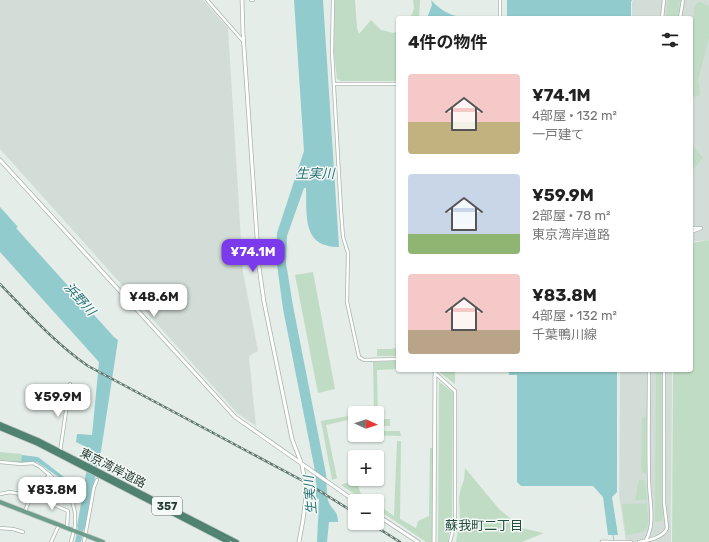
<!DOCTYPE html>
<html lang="ja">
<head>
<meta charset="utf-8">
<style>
  :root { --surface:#fff; --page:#f6f6f6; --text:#222; --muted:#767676; --accent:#7c3aed }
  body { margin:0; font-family:Rubik,"Noto Sans JP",sans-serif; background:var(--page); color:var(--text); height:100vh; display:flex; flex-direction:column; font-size:15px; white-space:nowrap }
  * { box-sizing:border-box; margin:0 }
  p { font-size:13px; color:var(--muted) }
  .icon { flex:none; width:22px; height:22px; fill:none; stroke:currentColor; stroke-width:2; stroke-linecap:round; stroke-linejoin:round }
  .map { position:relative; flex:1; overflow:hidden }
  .side { position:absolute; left:396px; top:16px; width:297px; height:356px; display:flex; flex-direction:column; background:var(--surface); border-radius:4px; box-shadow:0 1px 3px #0004 }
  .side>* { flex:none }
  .needle { width:26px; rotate:93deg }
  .controls { position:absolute; left:348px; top:406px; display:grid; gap:8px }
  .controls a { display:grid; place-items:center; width:36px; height:36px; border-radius:4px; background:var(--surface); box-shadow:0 1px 3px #0004; font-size:20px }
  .price { position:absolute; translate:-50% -34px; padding:0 9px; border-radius:8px; background:#fff; color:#222; font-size:13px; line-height:26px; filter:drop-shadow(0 1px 2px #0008) }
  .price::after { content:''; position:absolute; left:50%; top:24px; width:12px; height:9px; margin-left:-6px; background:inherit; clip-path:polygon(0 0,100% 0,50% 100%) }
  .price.current { background:var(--accent); color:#fff }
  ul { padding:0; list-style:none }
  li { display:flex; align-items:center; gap:12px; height:100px; padding:0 12px }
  li span { display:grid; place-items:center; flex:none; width:112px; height:80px; border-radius:4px; color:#555 }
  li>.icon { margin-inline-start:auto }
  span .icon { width:48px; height:48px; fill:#fffc; stroke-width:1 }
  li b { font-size:17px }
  h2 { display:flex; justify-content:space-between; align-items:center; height:48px; padding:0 12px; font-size:17px }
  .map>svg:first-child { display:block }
  .built { fill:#d3ddd7 }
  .green { fill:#c0dcc4 }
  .water { fill:#92cbcd }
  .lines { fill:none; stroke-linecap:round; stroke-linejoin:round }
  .stream { stroke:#92cbcd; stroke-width:1 }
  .river { stroke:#92cbcd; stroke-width:6 }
  .minor-casing { stroke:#a8b5ae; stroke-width:4 }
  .tertiary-casing { stroke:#a8b5ae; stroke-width:4.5 }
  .primary-casing { stroke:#c2c9c6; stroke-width:5.5 }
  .trunk-casing { stroke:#c2c9c6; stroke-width:5.5 }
  .minor { stroke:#fff; stroke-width:2.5 }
  .tertiary { stroke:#fff; stroke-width:3 }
  .primary { stroke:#6d9e8c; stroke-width:4 }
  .trunk { stroke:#508271; stroke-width:4 }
  .rail-casing { stroke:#60786f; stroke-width:2.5 }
  .rail { stroke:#f5f9f7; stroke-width:1; stroke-dasharray:3; stroke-linecap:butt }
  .labels { text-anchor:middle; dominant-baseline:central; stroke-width:3; stroke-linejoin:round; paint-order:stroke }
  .shield { fill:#f5f9f7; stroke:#63756e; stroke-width:1 }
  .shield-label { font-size:11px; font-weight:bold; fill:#253d34 }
  .street-label { font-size:12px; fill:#253d34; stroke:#f5f9f7 }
  .water-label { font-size:13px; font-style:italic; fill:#247174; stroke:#f5f9f7 }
  .neighbourhood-label { font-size:13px; fill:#234e3e; stroke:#f5f9f7 }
</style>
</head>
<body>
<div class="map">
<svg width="709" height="542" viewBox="0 0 709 542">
  <rect width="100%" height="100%" fill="#e5ede8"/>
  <path class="built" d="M0,0H203L228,28L243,272L258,351L249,356L256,426L237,413L0,149Z
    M633,0H709V240L691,242V18H632V2Z
    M620,370H672L671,542H626L619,495Z"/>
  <path class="green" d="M335,0H355L357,28L359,34L371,20L381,30L394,33L398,30V81H341L337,79L334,52Z
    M413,0H420V1L419,18H409C415,12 414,7 413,0Z
    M668,0H680L678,18H666Z
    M700,2L709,6V38L698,80L700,95L693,97L691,95V47L694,10C695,6 695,3 700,2Z
    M691,144L703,158L691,172Z
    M709,240V542H672L673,370H691V243Z
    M313,272L335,389L318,393L295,275Z
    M398,347V356H377V349H391Z
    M398,361V369L377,370L378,419H390V426H377V413H374L373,362Z
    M439,370H455V384L439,372Z
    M656,370H663V521L655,522Z
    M439,382L453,392L452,523L449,533L448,542H438Z
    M348,416C354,420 355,426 355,433L352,424L347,420L326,425L337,478L332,480L321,421Z
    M646,416V474L642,472L641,468L642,417Z
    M377,431H400L401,436L358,435H377Z
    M397,441H401L400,519L416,528L418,521L429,516L430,448H433L432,542H426L377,509V504L394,516Z
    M0,452L22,454L21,462L0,460Z
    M465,468L499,509L510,518L512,526L544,533L522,542H456L460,518L459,498L461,488L464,480Z
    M639,480H643L645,481L647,500H635L638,484Z
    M346,483H357L361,494L372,501H365L341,485Z
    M647,503C648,528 654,532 626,535L622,504Z"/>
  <path class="water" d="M294,0H323L339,247C302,247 307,216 306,188H304L287,236L286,263L293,306L326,474C327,481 326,497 329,503C333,511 338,511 338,522H329L327,542H317L319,499L316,498V491L317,490L314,466L283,309L276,257L277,233L304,151Z
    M431,0C439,9 450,16 462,17L427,18L432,5Z
    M507,0H632L631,2V18H507Z
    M0,207L18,227L16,228L114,337L118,340L99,464L97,466L86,530L77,527L90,449L76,442L77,434L92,435L99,362L0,252Z
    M509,370H617V492L612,497L618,535H608L603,497L593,486H521L517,482V375H509Z
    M22,455L38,457L77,487L76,489L37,462H21Z"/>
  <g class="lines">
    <path class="stream" d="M9,462H21
      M75,490L81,500
      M613,535L614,541"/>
    <path class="river" d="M78,542L82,522"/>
    <g class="minor-casing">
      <path id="minor" d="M207,0L243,41
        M251,0H253
        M333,0L332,52L341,211L343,237L348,253L347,302L359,357L364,360L398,359
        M500,18V0
        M662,18L664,0
        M680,18L683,0
        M334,84H398
        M691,228H699
        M691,232L701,228
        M435,373L455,391V521L450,542
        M60,452L70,384
        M0,462L21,464L33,463L40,467L52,477L53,486L72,500L75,513V526L71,542
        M39,491L48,496L52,504L68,511L67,528
        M0,494L10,492L31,496
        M25,511L31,496L42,487L49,474
        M0,528L13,529L23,532
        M646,540C656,522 649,500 649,480C648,443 649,407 649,370
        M51,542L59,525
        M84,542L94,487L97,480
        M608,542H631
        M639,542C648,541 664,537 667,528L664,502V370"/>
    </g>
    <g class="tertiary-casing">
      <path id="tertiary" d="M242,0L243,33L259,267L264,302L292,439L302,465L305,482L306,496L303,520L299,542
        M0,160L235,417L355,501
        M377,515L418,542
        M434,542L435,370
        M602,542H608"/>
    </g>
    <g class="primary-casing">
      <path id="primary" d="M0,502L103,542"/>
    </g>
    <g class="trunk-casing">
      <path id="trunk" d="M0,424L38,440L237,542
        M0,428L38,444L228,542"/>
    </g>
    <use href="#minor" class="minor"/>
    <use href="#tertiary" class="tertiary"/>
    <use href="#primary" class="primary"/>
    <use href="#trunk" class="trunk"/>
    <g class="rail-casing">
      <path id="rail" d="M0,284C28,313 55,343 88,366L305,482L355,513
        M370,523L400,542"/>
    </g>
    <use href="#rail" class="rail"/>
  </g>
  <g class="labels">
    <rect class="shield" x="152" y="497" width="30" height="18" rx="3"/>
    <g class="shield-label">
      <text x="167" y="506">357</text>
    </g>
    <g class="street-label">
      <text transform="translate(113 468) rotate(27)">東京湾岸道路</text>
    </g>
    <g class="water-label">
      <text x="315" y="173">生実川</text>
      <text transform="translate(80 299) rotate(48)">浜野川</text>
      <text transform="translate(310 495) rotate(-95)">生実川</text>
    </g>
    <g class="neighbourhood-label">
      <text x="484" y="525">蘇我町二丁目</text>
    </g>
  </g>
</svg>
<div class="controls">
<a><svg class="needle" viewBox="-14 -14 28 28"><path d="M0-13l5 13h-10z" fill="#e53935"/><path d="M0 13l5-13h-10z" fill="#767676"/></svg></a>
<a>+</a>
<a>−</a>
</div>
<b class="price current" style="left:253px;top:273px">¥74.1M</b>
<b class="price" style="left:154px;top:318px">¥48.6M</b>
<b class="price" style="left:58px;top:418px">¥59.9M</b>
<b class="price" style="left:52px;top:511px">¥83.8M</b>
<section class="side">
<h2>4件の物件<svg class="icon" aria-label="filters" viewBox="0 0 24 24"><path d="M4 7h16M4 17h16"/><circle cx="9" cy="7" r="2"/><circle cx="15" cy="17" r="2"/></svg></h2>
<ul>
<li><span style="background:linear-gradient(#f6c9c9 60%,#c2b280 0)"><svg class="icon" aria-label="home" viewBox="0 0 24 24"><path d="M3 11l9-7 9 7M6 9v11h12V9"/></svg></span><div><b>¥74.1M</b><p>4部屋 · 132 m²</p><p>一戸建て</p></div></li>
<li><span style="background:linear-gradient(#c9d6e8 75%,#8fb573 0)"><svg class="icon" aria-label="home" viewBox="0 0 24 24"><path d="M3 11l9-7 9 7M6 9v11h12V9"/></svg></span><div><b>¥59.9M</b><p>2部屋 · 78 m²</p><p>東京湾岸道路</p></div></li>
<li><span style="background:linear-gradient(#f6c9c9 70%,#b9a48a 0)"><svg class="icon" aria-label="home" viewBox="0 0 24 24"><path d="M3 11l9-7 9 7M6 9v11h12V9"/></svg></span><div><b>¥83.8M</b><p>4部屋 · 132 m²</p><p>千葉鴨川線</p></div></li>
</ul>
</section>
</div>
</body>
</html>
